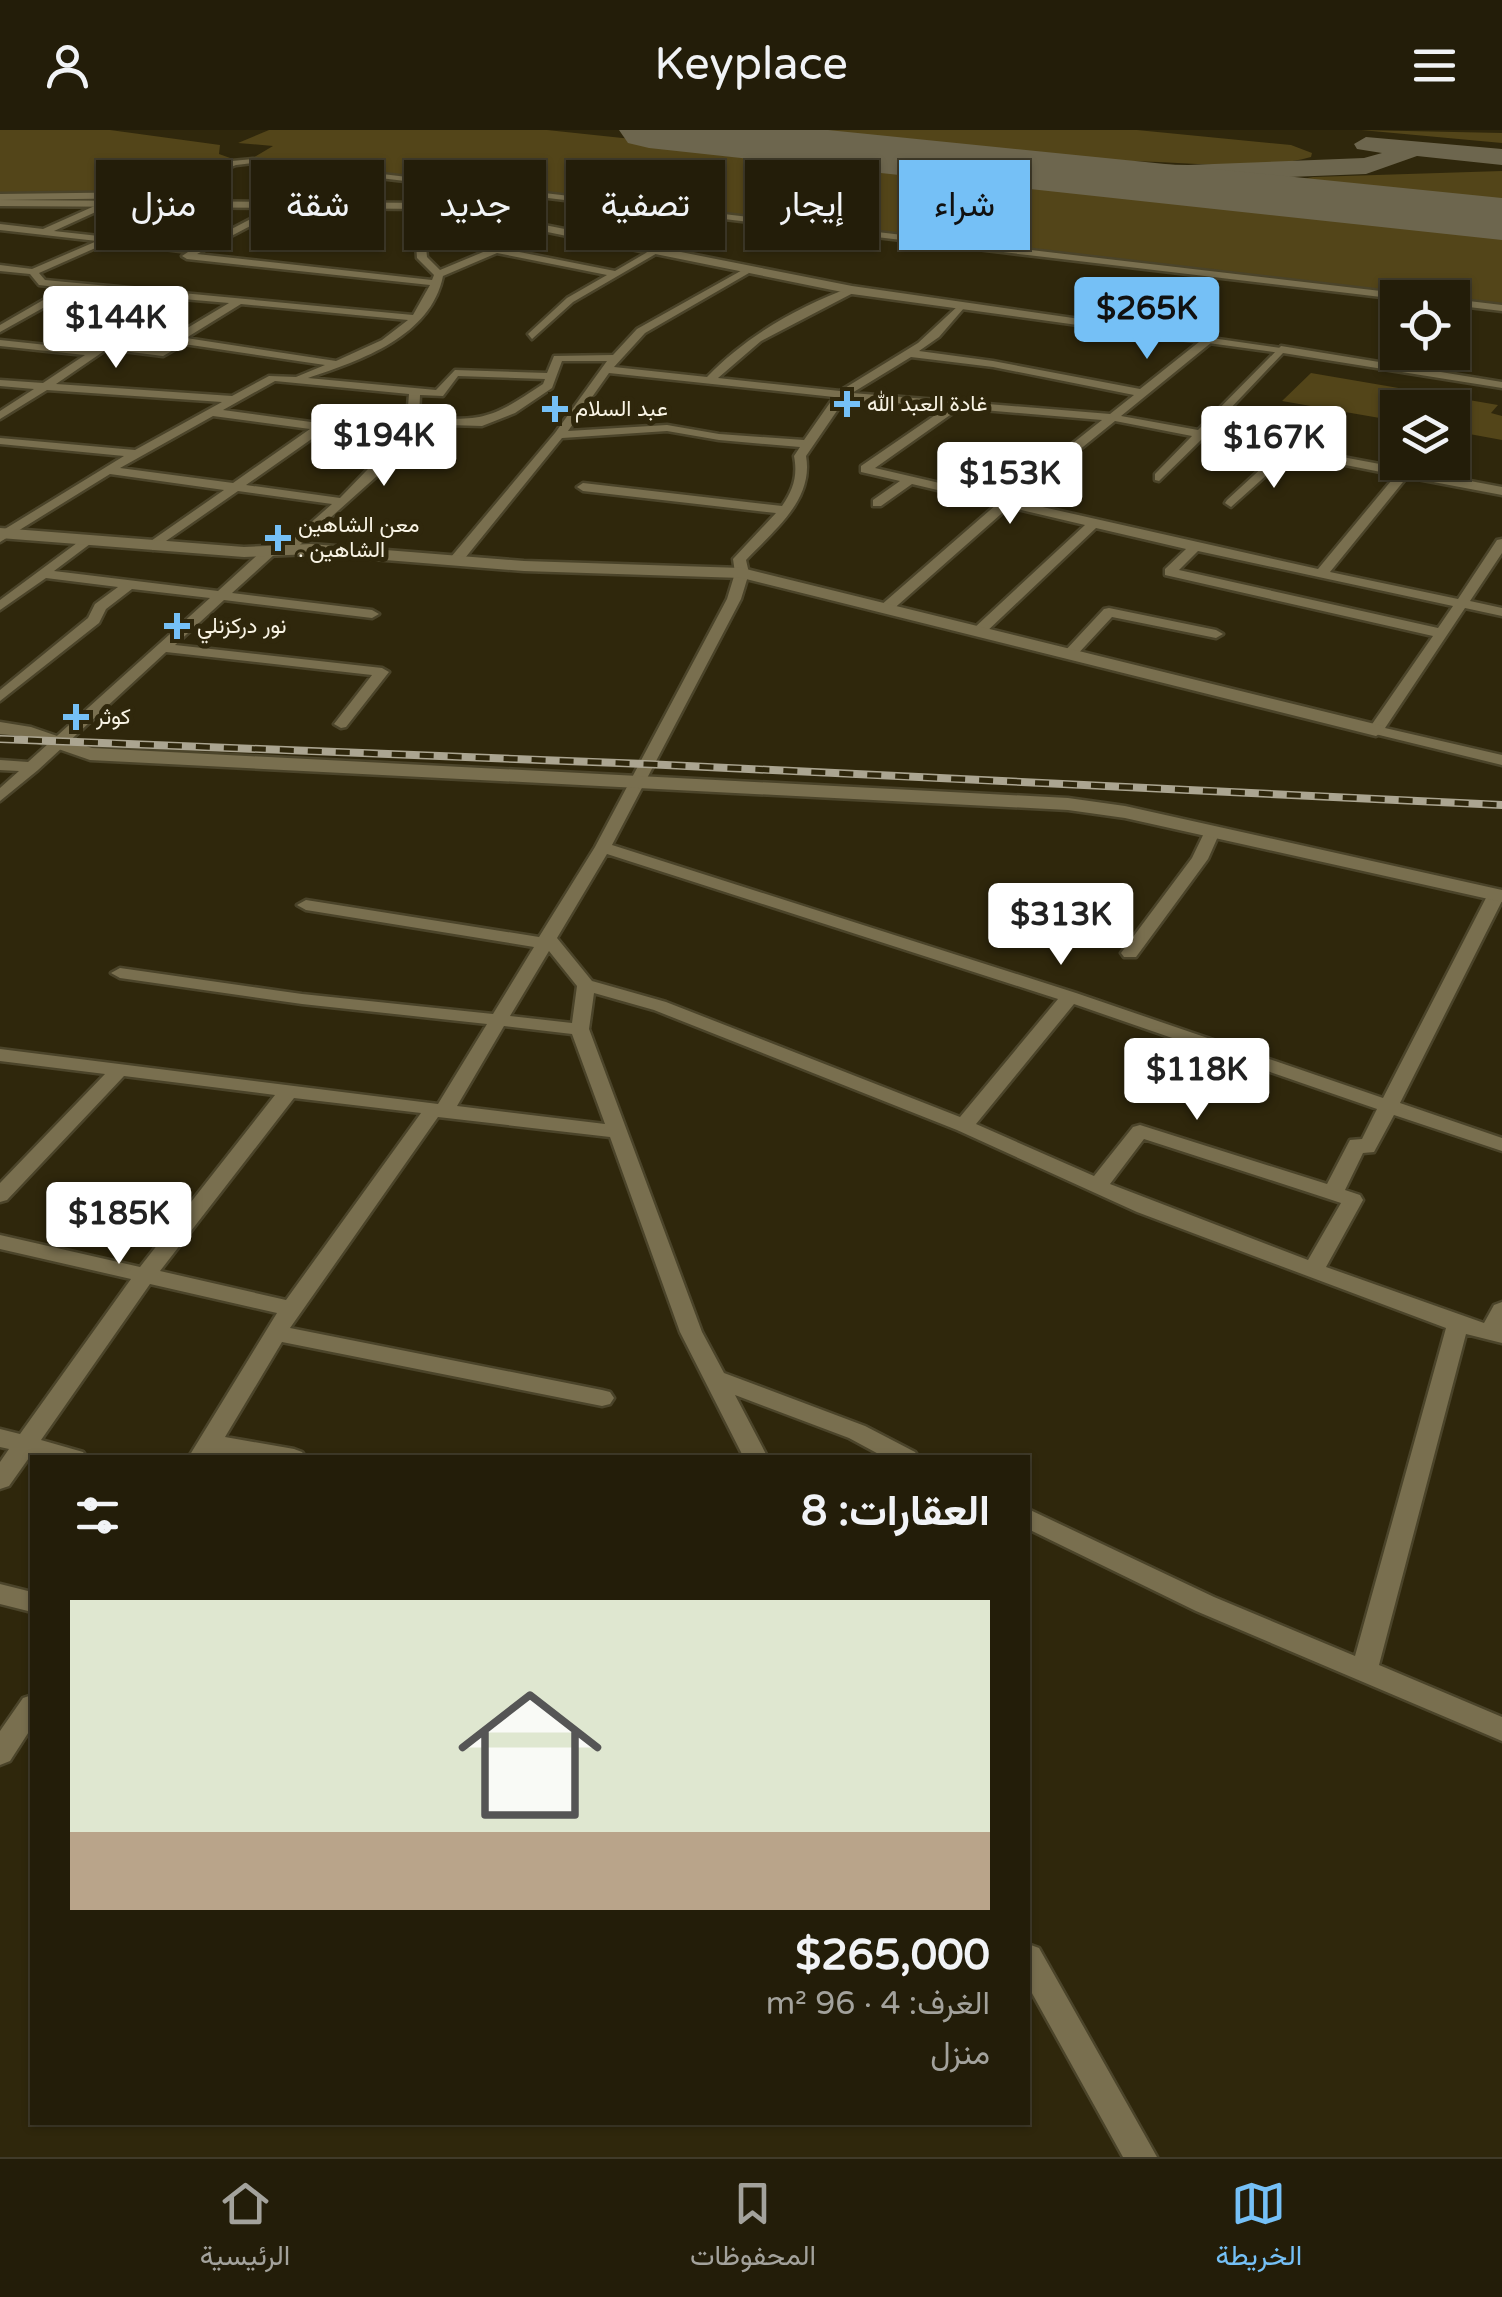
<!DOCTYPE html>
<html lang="ar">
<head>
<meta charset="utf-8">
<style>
  :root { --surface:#231d09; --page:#2b2612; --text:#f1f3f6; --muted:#a3a29c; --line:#403b2a; --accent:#75c0f6 }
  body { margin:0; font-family:"Varela Round",Vazirmatn,sans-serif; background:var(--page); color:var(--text); direction:rtl; height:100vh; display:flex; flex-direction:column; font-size:38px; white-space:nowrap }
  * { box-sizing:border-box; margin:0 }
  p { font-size:32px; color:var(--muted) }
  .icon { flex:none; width:55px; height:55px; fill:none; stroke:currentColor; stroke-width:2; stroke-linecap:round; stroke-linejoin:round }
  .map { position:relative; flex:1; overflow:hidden; direction:ltr }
  .panel { position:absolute; left:30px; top:1325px; width:1000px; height:670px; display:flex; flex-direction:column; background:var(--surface); border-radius:0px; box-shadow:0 2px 8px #0004,0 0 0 2px var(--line); direction:rtl }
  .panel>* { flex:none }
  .hud { position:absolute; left:30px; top:30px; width:1000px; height:90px; direction:rtl; display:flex; gap:20px }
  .buttons { position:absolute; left:1380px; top:150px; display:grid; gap:20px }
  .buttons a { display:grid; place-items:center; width:90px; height:90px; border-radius:0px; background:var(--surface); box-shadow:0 2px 8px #0004,0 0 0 2px var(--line); font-size:50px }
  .price { position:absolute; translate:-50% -85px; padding:0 22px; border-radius:10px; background:#fff; color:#222; font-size:32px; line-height:65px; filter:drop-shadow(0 2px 5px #0008) }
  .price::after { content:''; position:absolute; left:50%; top:60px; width:30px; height:22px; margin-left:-15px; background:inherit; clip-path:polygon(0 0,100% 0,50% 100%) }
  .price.on { background:var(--accent); color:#111 }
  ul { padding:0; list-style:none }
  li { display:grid; align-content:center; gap:20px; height:530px; padding:0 40px }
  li+li { border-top:2px solid var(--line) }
  li span { display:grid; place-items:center; height:310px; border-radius:0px; color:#555 }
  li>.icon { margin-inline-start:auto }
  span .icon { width:180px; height:180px; fill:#fffc; stroke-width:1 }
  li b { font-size:42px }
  h2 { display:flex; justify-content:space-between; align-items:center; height:120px; padding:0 40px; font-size:42px }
  .chip { padding:0 35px; border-radius:0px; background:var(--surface); box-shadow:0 2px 8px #0004,0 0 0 2px var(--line); font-size:35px; line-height:90px }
  .chip.on { background:var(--accent); color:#111 }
  header { display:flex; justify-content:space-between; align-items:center; height:130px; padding:0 40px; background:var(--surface); font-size:45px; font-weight:600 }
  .menu { display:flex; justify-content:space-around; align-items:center; height:140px; border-top:2px solid var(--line); background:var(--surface); font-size:28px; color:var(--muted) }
  .menu a { display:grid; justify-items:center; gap:5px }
  .menu .on { color:var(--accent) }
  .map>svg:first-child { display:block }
  .green { fill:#534519 }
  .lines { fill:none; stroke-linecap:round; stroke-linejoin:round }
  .taxiway { fill:#6d664e; fill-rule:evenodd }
  .runway { fill:#6d664e; fill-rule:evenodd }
  .minor-casing { stroke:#4b442a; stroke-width:5 }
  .tertiary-casing { stroke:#4b442a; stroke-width:5 }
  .minor { fill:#796f4f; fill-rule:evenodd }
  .tertiary { fill:#796f4f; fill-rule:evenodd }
  .rail-casing { stroke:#aba591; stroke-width:8 }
  .rail { stroke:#2f270c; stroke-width:5; stroke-dasharray:14; stroke-linecap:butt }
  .poi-dot { fill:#75c0f6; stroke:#2f270c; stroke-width:4 }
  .labels { text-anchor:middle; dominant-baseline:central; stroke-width:10; stroke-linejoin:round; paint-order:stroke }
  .far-poi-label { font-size:22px; fill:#f8f3e4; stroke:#2f270c; text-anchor:start }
</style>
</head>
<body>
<header><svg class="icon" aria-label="menu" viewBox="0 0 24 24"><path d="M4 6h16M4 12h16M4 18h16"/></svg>Keyplace<svg class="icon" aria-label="person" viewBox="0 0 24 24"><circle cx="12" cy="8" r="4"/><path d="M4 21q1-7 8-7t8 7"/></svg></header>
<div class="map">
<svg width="1502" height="2027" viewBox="0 0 1502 2027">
  <rect width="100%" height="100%" fill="#2f270c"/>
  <path class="green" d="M0,0H110L220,15L219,24L244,33L273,16L238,13L269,0H547L1502,101V181L1453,175L1452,168L1397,169L244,33L157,70H0Z
    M753,0H1137L1291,15L1312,23L1311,27C1264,40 1207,34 1158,32C1022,28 888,14 753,0Z
    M1361,0L1502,3V13Z
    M1502,41V77L1286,52L1313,47Z
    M1311,243L1498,275L1491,283L1502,286V310L1453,301L1452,278H1398L1397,291L1282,271Z"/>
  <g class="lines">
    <path class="taxiway" d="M644,0H671V1L659,8Z
      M1366,7L1502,19V35L1417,26L1366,44L1188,51L1029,48L1016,40L1029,32L1188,35L1364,28L1382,23L1357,19L1354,14Z"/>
    <path class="runway" d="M619,0H828L1502,68V110L649,18L628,13Z"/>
    <g class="minor-casing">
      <path id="minor" d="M253,29L1415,165L1420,168L1398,169L253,33L236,35L151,68L0,70V64L150,62L232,31Z
        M108,70L111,75L54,101L197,117L287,70L290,75L197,124L432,150L434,145L417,128L414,83L403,74L407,71L499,118L615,141L651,120L659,122L573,172L532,209L528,204L567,168L607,145L497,123L443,146C431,206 362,230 308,248L436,260L455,240L547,243L554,226L613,225L637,199L746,138L749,143L645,203L614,237L707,247C746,206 799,176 852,157L855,162L761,211L718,248L840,261L918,213L959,175L964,178L939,207L919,221L993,231L1140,259L1204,208H1212V212L1121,286L1198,300L1281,216L1502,252V258L1283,223L1208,302L1277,315L1320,278L1324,279V283L1289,317L1401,338L1406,332H1416L1412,340L1502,357V365L1407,347L1330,442L1458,469L1497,410L1502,409V423L1470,471L1502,478V486L1465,478L1385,598L1502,625V635L1371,603L1368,600L1433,506L1165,445V439L1186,419L1096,398L983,505H973V499L1085,395L1009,377L890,482H880V476L997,374L912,354L881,376H873V370L900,351L861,342V336L947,277L845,269L806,326C814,370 773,401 746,430L749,443L741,469L612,715L1076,863L1383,968L1487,766L1490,762H1502V771L1400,973L1502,1008V1021L1394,985L1374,1022L1363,1023L1345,1060L1360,1065L1363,1070L1326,1137L1484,1193L1494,1175L1502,1172V1213L1466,1204L1379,1535L1502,1587V1611L1196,1481L1028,1399V1379L1214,1467L1355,1526L1446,1198L1137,1082L957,1000L654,880L594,863L589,899L702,1202L724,1243L865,1296L915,1322L919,1328H886L849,1308L735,1265L768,1328H744L680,1202L610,1007L438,987L290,1198L602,1260L610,1262L614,1268L610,1274L602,1276L282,1212L225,1307L294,1319L302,1322L306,1328H241L215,1323L213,1328H188L277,1183L150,1154L41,1310L83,1322L87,1328L31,1325L9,1356L0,1359V1332L9,1319L0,1317V1299L20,1304L131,1149L0,1119V1105L140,1137L275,965L124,946L7,1070L0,1072V1053L105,944L0,931V919L438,974L487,894L302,874L120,848L111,843L120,838L302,864L493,884L534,817L306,780L297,775L306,770L539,807L595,717L727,469L735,443L733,429L776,383L583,361L577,357L583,353L782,376C793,360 798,346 794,326L800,317L719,310L667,301L562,308L461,433H451V427L555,303L607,231H562L552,258L515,283L482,296L416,294L377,346L292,422L281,419L332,374L238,361L153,420L147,416L148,413L224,360L110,344L0,412V402L124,326L0,314V308L135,320L222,272L47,260L0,289V281L34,259L0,256V250L43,253L85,225L0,216V210L93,220L171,168L77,159L0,202V195L64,158L39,155L30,144L0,141V135L32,139L97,111L0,100V94L43,99ZM423,88L488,120L440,140L427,127ZM109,112L188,122L182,126L187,129L430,155L413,185L45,150L39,143ZM183,169L229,173L174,206L136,201ZM241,174L408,190L382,210L336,231L186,208ZM128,206L173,212L161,220L115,214ZM184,214L325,235L296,247L269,246L232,266L56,254L107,219L163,226ZM911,227L993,237L1134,265L1110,284L852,263ZM609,243L834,267L804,310L719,304L667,295L568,301ZM458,246L545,249L543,254C488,291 483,290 419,288L420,265L443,266ZM275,251L409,264L407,290L399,304L223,280ZM960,278L1102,290L1004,368L875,338ZM213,286L310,299L233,353L120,338ZM1115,291L1192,306L1155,344V350L1159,351L1203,308L1279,322L1227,370L1225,373L1231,377L1290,324L1396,345L1318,439L1016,371ZM323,301L395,311L340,368L246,355ZM1198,421L1453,476L1438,498L1179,440ZM607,724L1058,869L960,987L666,872L592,851L557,808ZM549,821L577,856L572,893L510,886ZM1074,874L1377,979L1362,1009L1350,1010L1327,1054L1140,995L1133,997L1094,1046L976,994ZM504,896L572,904L605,994L457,976ZM294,968L421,983L286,1170L160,1141ZM1144,1009L1326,1068L1341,1073L1308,1130L1110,1054Z
        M1452,169L1502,175V181L1452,175Z
        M85,407L90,408V414L54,441L218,461L265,418H275V424L232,463L372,480L379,484L372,488L224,470L175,515L382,538L389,542L346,597L341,598L334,594L372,545L166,522L38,640L0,671V658L19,641L0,640V630L28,632L210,468L132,459L106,479L99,493L0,571V560L88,488L95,474L118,457L46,448L0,480V470Z
        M1109,478L1216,500L1223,504L1216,508L1112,487L1074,528H1064V522L1104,479Z
        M1212,697L1220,702L1208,729L1136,827H1124L1121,823L1192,728L1206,699Z
        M0,1454L32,1462V1482L0,1474Z
        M32,1565V1597L10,1631L0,1635V1601L23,1568Z
        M1028,1814L1039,1818L1157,2027H1123L1028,1856Z"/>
    </g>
    <g class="tertiary-casing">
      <path id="tertiary" d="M0,70L434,73L852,156L1288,219L1281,223L852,164L434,79L0,76Z
        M0,398L244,417L311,414L524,431L742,438L1383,596L1385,600L1376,606L742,448L524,441L311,424L244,427L0,408Z
        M0,592L31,597L92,618L1068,668L1125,676L1502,760V772L1125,688L1068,680L90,630L21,606L0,604Z"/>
    </g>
    <use href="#minor" class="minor"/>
    <use href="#tertiary" class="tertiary"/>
    <g class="rail-casing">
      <path id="rail" d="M0,609L645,634L1502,675"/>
    </g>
    <use href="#rail" class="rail"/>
  </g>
  <g class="poi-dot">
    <path d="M842 259h10v10h10v10h-10v10h-10v-10h-10v-10h10z"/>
    <path d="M550 264h10v10h10v10h-10v10h-10v-10h-10v-10h10z"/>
    <path d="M273 393h10v10h10v10h-10v10h-10v-10h-10v-10h10z"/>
    <path d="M172 481h10v10h10v10h-10v10h-10v-10h-10v-10h10z"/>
    <path d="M71 572h10v10h10v10h-10v10h-10v-10h-10v-10h10z"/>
  </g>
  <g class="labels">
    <g class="far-poi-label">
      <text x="867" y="274">غادة العبد الله</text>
      <text x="575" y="279">عبد السلام</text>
      <text x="298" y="395">معن الشاهين<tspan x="298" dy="25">. الشاهين</tspan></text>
      <text x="197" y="496">نور دركزنلي</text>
      <text x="96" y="587">كوثر</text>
    </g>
  </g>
</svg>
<div class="buttons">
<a><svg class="icon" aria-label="locate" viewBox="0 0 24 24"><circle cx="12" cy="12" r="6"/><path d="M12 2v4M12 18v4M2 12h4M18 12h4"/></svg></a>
<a><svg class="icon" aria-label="layers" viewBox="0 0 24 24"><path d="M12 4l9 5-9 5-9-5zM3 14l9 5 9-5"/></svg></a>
</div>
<b class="price on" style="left:1147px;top:232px">$265K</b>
<b class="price" style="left:116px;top:241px">$144K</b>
<b class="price" style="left:384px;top:359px">$194K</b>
<b class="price" style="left:1274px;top:361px">$167K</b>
<b class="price" style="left:1010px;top:397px">$153K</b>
<b class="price" style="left:1061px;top:838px">$313K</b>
<b class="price" style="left:1197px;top:993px">$118K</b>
<b class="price" style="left:119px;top:1137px">$185K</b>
<div class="hud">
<a class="chip on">شراء</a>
<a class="chip">إيجار</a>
<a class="chip">تصفية</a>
<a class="chip">جديد</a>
<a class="chip">شقة</a>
<a class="chip">منزل</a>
</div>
<section class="panel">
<h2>العقارات: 8<svg class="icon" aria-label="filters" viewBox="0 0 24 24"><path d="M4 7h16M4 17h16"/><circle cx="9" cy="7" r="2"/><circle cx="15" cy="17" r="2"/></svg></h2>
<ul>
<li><span style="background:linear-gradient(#dfe7d0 75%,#b9a48a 0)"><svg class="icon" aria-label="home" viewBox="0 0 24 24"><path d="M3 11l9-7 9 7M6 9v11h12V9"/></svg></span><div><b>$265,000</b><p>الغرف: 4 · 96 m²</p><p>منزل</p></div></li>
</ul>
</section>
</div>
<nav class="menu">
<a class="on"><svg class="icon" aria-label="map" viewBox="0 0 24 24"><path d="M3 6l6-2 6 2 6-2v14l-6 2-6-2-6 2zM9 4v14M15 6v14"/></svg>الخريطة</a>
<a><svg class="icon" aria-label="saved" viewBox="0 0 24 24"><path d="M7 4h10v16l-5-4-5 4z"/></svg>المحفوظات</a>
<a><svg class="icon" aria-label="home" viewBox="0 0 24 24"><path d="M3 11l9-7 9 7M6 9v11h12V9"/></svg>الرئيسية</a>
</nav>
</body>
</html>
